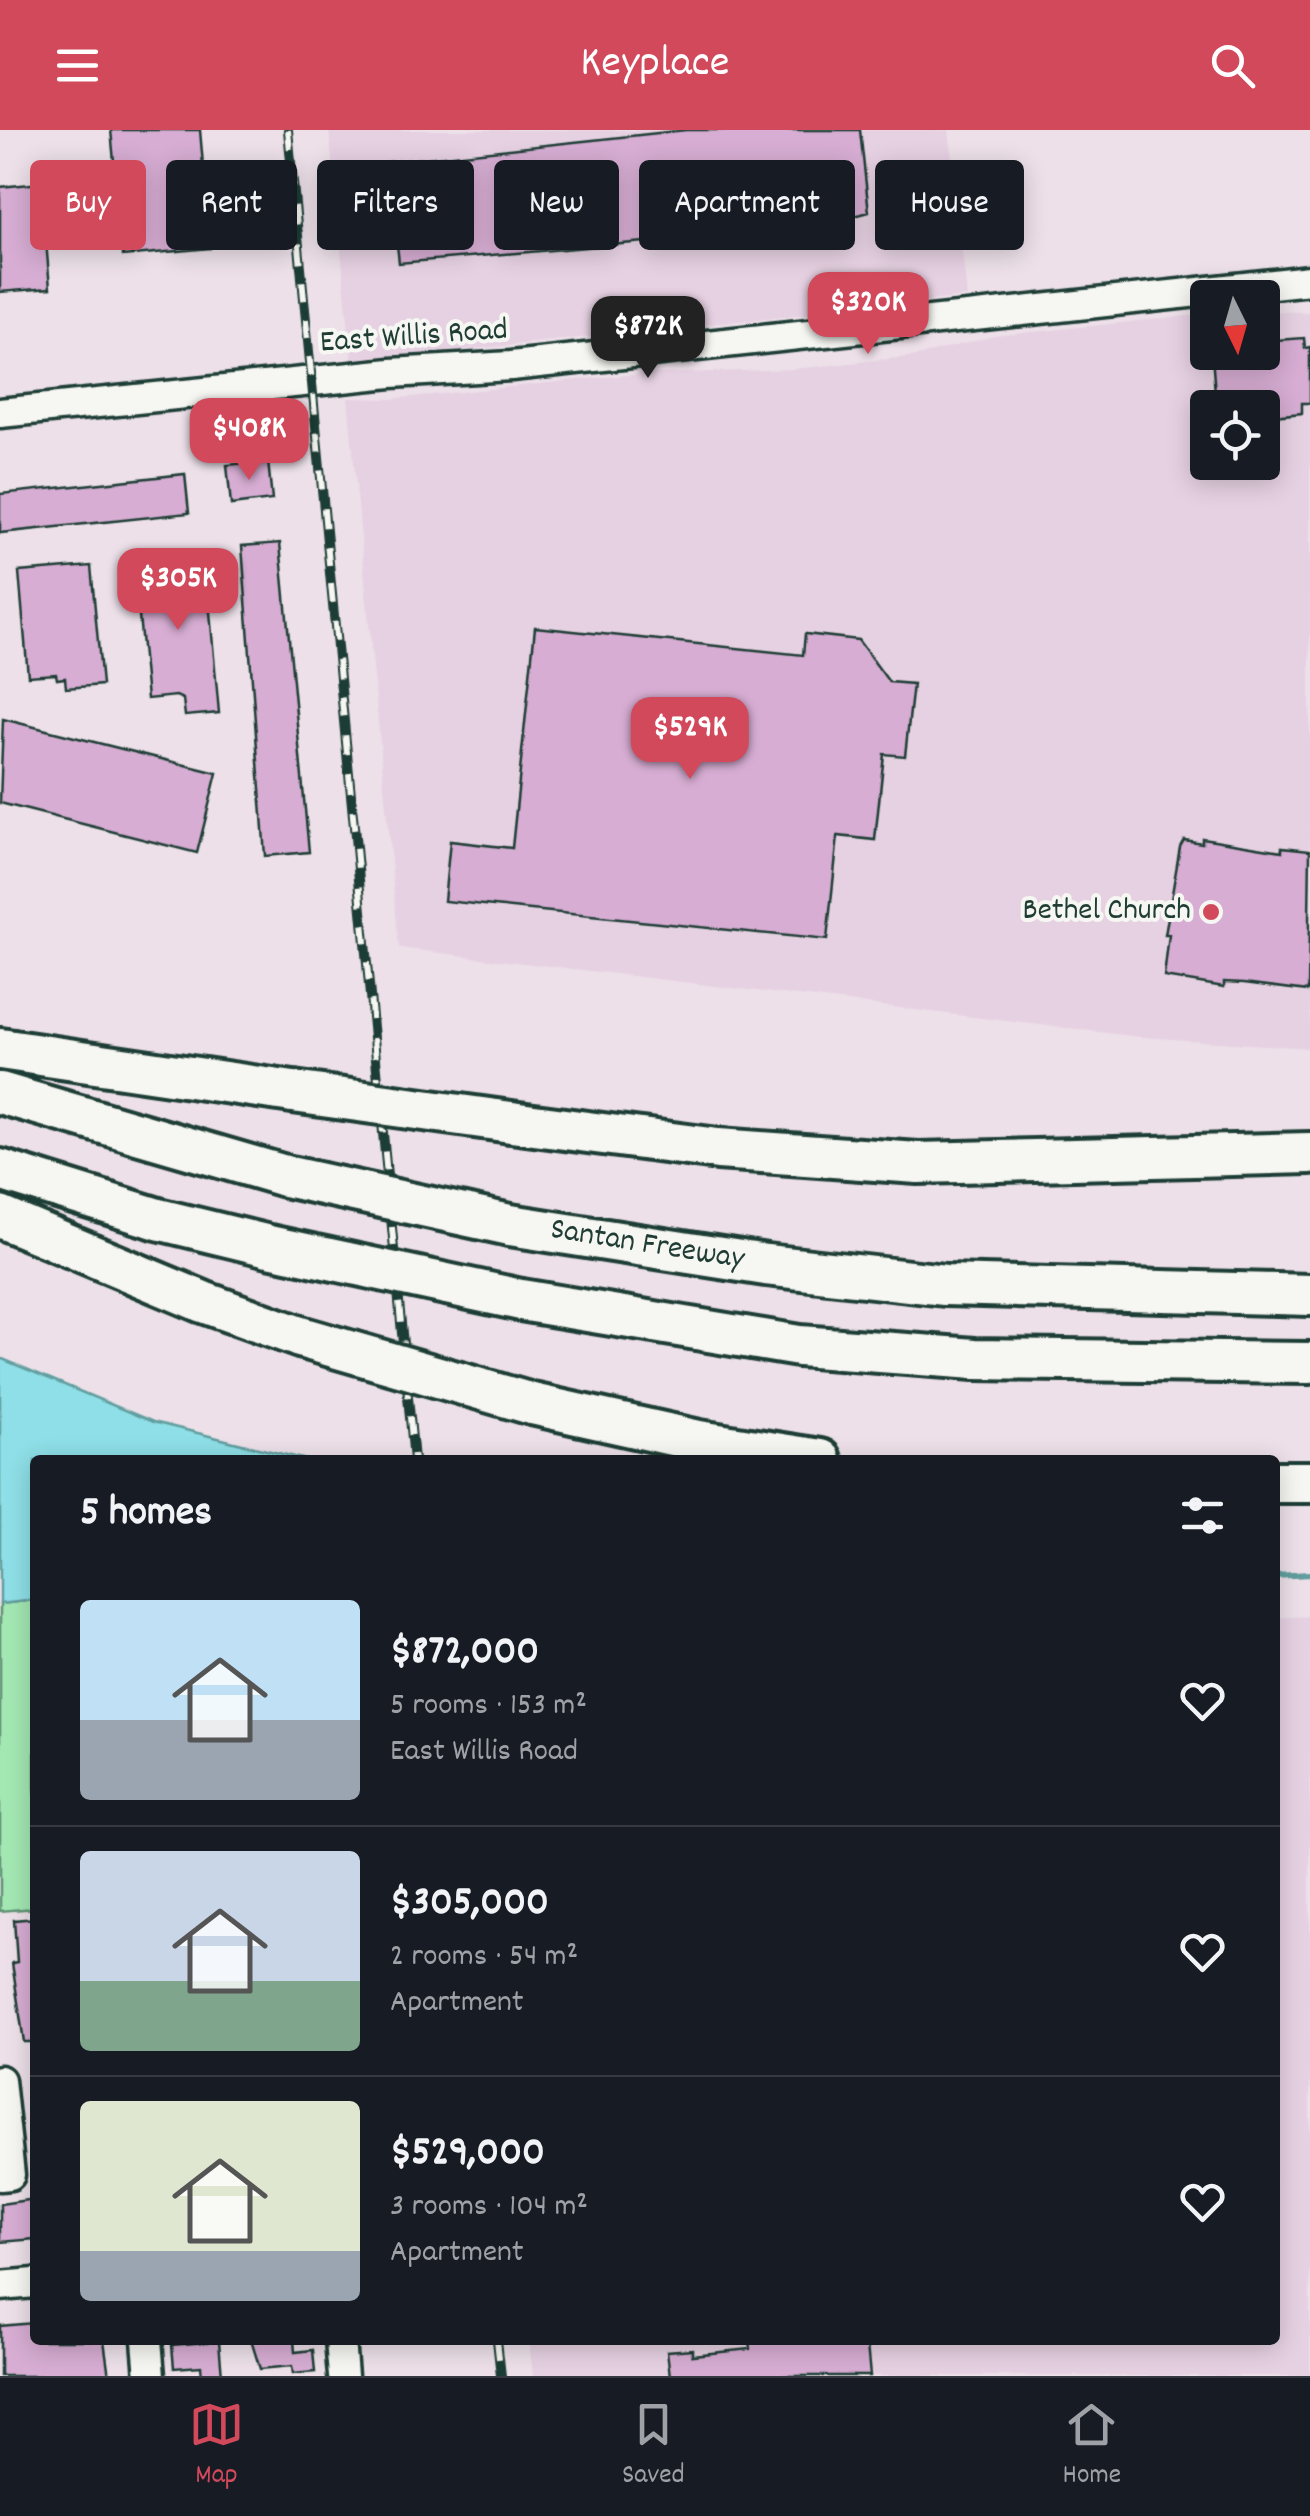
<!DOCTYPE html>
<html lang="en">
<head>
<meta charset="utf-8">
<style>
  :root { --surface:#171b24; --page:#20242c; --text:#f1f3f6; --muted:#9ea1a6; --line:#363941; --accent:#d1495b }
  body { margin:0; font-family:Dekko,sans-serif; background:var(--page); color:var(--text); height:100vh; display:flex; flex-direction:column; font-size:38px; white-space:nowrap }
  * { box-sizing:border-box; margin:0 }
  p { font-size:32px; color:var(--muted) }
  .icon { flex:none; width:55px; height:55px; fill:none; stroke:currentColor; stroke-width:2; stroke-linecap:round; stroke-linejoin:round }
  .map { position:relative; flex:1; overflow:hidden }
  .side { position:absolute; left:30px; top:1325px; width:1250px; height:890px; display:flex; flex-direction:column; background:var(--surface); border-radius:10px; box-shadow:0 5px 25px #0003 }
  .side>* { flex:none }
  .top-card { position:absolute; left:30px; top:30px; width:1250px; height:90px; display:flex; gap:20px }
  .needle { width:65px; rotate:175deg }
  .controls { position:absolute; left:1190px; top:150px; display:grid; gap:20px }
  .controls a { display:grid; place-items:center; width:90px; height:90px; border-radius:10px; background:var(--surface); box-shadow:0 5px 25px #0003; font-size:50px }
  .price { position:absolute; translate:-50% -85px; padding:0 22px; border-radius:20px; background:var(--accent); color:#fff; font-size:32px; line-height:65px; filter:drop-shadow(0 2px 5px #0008) }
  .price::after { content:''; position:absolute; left:50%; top:60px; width:30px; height:22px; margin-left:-15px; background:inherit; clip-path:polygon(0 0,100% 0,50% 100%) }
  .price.active { background:#222; color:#fff }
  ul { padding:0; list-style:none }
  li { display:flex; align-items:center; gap:30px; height:250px; padding:0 50px }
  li+li { border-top:2px solid var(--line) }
  li span { display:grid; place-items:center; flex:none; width:280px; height:200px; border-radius:10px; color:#555 }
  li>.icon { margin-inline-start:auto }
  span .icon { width:120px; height:120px; fill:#fffc; stroke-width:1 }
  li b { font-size:42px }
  h2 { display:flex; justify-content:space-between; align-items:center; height:120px; padding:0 50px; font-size:42px }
  .chip { padding:0 35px; border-radius:10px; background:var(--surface); box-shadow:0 5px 25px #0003; font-size:35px; line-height:90px }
  .chip.active { background:var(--accent); color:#fff }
  header { display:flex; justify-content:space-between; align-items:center; height:130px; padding:0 50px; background:var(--accent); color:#fff; font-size:45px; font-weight:600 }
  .tab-bar { display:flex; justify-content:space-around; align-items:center; height:140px; border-top:2px solid var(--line); background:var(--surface); font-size:28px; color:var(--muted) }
  .tab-bar a { display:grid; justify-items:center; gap:5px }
  .tab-bar .active { color:var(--accent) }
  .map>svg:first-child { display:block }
  .built { fill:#e6d1e2; fill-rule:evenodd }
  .green { fill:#a3e7b3; stroke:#619274; stroke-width:2.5 }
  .water { fill:#8edfe7; stroke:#629e9f; stroke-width:2.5 }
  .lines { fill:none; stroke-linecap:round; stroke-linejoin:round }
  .stream { stroke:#629e9f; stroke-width:6 }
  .building { fill:#d7add3; stroke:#1f3d34; stroke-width:2.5 }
  .minor-casing { stroke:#1f3d34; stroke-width:35 }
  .highway-casing { stroke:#1f3d34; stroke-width:48 }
  .minor { stroke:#f6f6f2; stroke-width:28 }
  .highway { stroke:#f6f6f2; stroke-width:40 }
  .rail-casing { stroke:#1f3d34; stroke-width:10 }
  .rail { stroke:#f6f6f2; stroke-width:6; stroke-dasharray:19; stroke-linecap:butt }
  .highway-bridge-casing { stroke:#1f3d34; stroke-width:48; stroke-linecap:butt }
  .highway-bridge { stroke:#f6f6f2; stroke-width:40 }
  .poi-dot { fill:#d1495b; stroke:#f6f6f2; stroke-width:4 }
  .labels { text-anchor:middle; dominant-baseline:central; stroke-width:8; stroke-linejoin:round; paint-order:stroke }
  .street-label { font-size:32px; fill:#1f3d34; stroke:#f6f6f2 }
  .poi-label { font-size:32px; fill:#1f3d34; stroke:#f6f6f2; text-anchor:end }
</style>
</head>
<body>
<header><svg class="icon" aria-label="menu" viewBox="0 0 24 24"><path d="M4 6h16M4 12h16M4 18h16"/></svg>Keyplace<svg class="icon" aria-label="search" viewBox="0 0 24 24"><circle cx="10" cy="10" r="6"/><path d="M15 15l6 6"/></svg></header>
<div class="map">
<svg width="1310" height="2246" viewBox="0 0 1310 2246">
  <rect width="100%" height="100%" fill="#ede0e9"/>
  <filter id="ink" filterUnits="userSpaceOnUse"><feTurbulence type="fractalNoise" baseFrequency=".01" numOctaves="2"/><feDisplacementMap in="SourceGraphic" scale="20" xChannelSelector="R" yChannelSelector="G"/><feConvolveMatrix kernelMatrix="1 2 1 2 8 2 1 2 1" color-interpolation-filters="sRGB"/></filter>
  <g filter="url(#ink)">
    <path class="built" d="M329,0H949L967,167L352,232Z
      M1263,181L1310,182V918L1140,907L399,818L348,268L392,269L626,245L793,239L917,226L994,206L1207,184L1208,222H1262ZM1208,278H1262V332H1208Z
      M1310,1486V2246H533L529,2210H1275V1488Z"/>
    <path class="green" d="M35,1470V1778L0,1781V1474Z"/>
    <path class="water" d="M0,1228L153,1292L307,1330H35V1470L0,1474Z"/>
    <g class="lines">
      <path class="stream" d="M1275,1446L1310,1444"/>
    </g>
    <path class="building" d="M111,0H200L210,118L123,126Z
      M686,0H860L869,82L829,93L683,105L680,109L399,133L388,32Z
      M41,53L50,158L0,162V57Z
      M1304,208L1305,218L1310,217V273H1302V283L1262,287V278H1210L1209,263H1215L1212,226L1262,222V211Z
      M268,331L272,370L231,375L227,335Z
      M185,344L189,383L0,403V364Z
      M280,413L309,722L265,726L242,416Z
      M205,426L219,583L185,586L183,569L176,566L147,569L134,433Z
      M91,436L102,555L66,558L65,548L57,549L56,544L28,546L19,442Z
      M535,497L803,525L805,504L858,510L889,552L913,554L905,626L884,624L875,710L838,706L827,810L444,771L450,711L512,718Z
      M3,589L217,643L197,723L0,673Z
      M1202,708L1282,721V717L1310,720L1308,861L1244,853L1224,852V857L1164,847L1169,805H1165L1180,717L1184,710L1202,713Z
      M35,1788V1912H24L12,1833L17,1832L14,1790Z
      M35,2069V2109L0,2112V2074Z
      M33,2193L35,2210H104L109,2246H0V2196Z
      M251,2210H294L295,2222L313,2220L315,2242L293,2244L292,2236L260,2239Z
      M769,2210H858V2216L867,2215L870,2246H670L667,2221L692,2219V2225L750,2219L749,2212Z
      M219,2211L222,2246H202L201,2236L174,2238L172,2215Z"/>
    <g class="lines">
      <g class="minor-casing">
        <path id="minor" d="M0,283L391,243L511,236L1310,150
          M0,1950L10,2045L0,2046
          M0,2156L35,2153
          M147,2210L150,2246
          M340,2210L343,2246"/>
      </g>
      <g class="highway-casing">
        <path id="highway" d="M0,919L293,962
          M0,963L285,1046
          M511,992L718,1019L918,1033L1310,1023
          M0,1040L158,1089L269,1116
          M0,1087L203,1172L300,1207
          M510,1095L766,1135L945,1155L1310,1165
          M521,1170L799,1216L975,1229L1310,1233
          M532,1274L699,1311L820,1330
          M1275,1352H1310"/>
      </g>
      <use href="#minor" class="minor"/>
      <use href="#highway" class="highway"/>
      <g class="rail-casing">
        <path id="rail" d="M288,0L414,1330
          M497,2210L501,2246"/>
      </g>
      <use href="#rail" class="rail"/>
      <g class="highway-bridge-casing">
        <path id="highway-bridge" d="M293,962L511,992
          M285,1046L510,1095
          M269,1116L521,1170
          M300,1207L532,1274"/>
      </g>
      <use href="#highway-bridge" class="highway-bridge"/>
    </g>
  </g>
  <circle class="poi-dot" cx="1211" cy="782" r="10"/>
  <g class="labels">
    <g class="street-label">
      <text transform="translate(414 208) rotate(-4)">East Willis Road</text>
      <text transform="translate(647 1116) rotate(9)">Santan Freeway</text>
    </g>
    <g class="poi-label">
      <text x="1191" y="782">Bethel Church</text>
    </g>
  </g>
</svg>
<div class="controls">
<a><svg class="needle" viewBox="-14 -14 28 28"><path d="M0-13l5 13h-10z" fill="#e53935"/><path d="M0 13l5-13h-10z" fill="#9ea1a6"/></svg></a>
<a><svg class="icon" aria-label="locate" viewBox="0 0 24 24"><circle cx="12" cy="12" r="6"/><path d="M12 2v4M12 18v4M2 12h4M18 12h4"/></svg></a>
</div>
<b class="price" style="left:868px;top:227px">$320K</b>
<b class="price active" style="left:648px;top:251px">$872K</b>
<b class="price" style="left:249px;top:353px">$408K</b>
<b class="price" style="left:178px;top:503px">$305K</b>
<b class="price" style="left:690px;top:652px">$529K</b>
<div class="top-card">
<a class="chip active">Buy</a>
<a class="chip">Rent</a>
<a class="chip">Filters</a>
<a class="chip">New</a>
<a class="chip">Apartment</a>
<a class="chip">House</a>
</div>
<section class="side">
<h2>5 homes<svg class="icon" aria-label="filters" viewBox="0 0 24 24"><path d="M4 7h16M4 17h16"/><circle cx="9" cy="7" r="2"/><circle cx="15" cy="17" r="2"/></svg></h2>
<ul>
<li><span style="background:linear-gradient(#bfe0f5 60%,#9aa5b1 0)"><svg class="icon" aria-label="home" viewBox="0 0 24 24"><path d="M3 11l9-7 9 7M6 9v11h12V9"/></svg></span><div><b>$872,000</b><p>5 rooms · 153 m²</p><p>East Willis Road</p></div><svg class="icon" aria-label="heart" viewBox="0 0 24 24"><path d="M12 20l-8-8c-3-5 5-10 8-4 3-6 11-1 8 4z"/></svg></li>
<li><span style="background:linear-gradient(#c9d6e8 65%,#7fa58c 0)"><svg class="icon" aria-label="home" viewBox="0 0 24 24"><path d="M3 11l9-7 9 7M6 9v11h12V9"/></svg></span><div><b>$305,000</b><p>2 rooms · 54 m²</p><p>Apartment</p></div><svg class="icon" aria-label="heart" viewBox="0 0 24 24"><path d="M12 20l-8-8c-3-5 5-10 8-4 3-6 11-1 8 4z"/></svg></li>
<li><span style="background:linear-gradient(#dfe7d0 75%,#9aa5b1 0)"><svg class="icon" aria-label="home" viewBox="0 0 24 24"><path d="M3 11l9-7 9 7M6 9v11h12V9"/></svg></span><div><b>$529,000</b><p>3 rooms · 104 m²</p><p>Apartment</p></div><svg class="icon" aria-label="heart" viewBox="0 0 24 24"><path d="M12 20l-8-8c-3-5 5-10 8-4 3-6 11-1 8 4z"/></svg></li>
</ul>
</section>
</div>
<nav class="tab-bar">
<a class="active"><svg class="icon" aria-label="map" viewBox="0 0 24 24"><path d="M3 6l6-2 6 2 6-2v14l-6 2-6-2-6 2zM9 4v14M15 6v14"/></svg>Map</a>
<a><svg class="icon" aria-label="saved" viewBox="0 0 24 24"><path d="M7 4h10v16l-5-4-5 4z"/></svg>Saved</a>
<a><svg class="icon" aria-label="home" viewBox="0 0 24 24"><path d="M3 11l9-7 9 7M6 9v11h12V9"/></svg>Home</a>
</nav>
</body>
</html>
